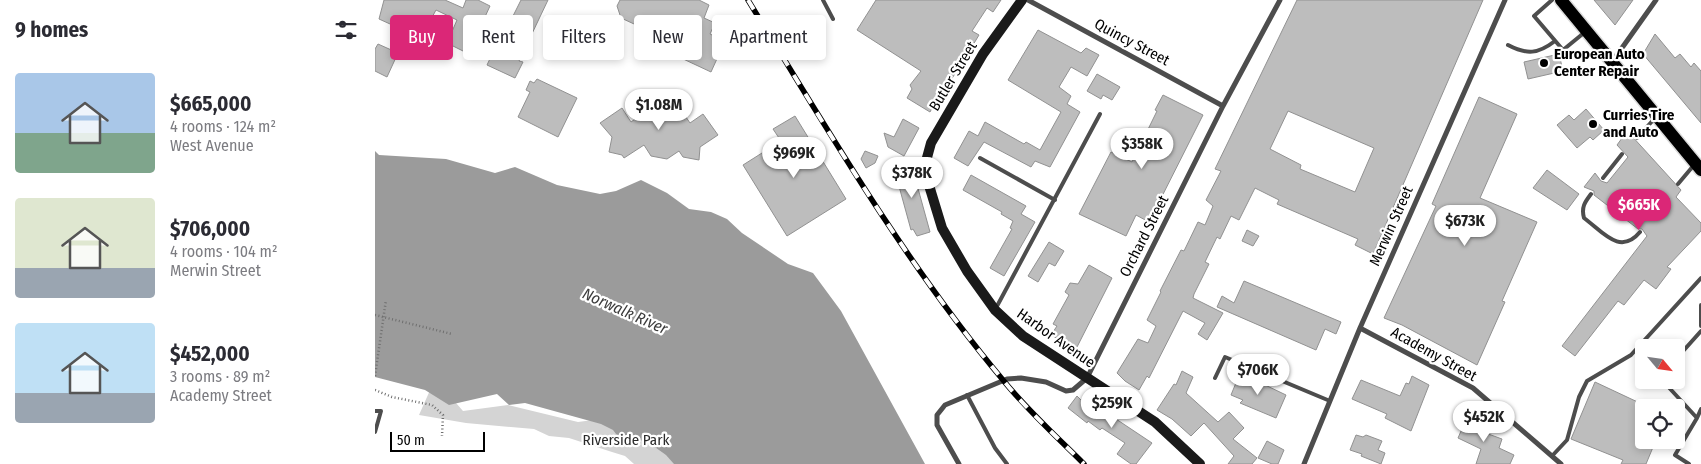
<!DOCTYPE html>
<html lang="en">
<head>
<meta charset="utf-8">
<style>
  :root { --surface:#fff; --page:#f7f7f7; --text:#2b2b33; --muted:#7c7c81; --accent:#db2777 }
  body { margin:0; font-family:"Fira Sans Condensed",sans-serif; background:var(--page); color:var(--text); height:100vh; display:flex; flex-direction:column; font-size:19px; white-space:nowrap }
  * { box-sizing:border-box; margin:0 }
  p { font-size:16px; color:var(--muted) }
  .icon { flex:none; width:28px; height:28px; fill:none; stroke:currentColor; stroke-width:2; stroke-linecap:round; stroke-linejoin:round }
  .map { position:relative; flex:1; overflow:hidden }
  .sheet { display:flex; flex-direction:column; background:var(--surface); width:375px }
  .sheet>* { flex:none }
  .top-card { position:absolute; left:15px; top:15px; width:475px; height:45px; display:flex; gap:10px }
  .needle { width:32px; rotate:119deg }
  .tools { position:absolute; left:1260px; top:339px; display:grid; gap:10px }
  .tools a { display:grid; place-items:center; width:50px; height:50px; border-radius:5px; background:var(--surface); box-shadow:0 2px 8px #0003; font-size:25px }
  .scale { position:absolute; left:15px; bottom:12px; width:95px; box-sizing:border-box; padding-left:5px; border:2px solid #000; border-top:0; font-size:14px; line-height:18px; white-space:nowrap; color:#000; -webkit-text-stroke:4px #fff; paint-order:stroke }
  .price { position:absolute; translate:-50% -42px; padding:0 11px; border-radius:18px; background:#fff; color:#222; font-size:16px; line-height:32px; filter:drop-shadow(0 1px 2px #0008) }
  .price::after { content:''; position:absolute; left:50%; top:30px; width:15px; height:11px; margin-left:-8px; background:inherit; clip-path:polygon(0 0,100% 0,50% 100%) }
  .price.active { background:var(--accent); color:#fff }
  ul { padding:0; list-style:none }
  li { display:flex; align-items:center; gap:15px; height:125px; padding:0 15px }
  li span { display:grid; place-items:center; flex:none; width:140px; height:100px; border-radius:5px; color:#555 }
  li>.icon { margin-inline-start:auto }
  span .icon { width:60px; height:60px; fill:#fffc; stroke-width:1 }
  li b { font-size:21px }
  h2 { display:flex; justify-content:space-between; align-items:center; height:60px; padding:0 15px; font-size:21px }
  .chip { padding:0 18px; border-radius:5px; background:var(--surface); box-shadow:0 2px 8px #0003; font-size:18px; line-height:45px }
  .chip.active { background:var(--accent); color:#fff }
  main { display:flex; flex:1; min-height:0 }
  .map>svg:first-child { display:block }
  .green { fill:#d4d4d4 }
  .water { fill:#9b9b9b }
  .building { fill:#bdbdbd; stroke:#919191; fill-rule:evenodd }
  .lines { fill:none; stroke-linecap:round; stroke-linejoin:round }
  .primary-casing { stroke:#dbdbdb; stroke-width:15 }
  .path { stroke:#6f6f6f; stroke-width:2.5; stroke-dasharray:1 2.5; stroke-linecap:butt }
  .lane { stroke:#4d4d4d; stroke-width:4 }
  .street { stroke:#4d4d4d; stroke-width:5 }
  .secondary { stroke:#1a1a1a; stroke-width:10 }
  .primary { stroke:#000; stroke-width:12 }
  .rail-casing { stroke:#000; stroke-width:5.5 }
  .rail { stroke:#fff; stroke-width:4; stroke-dasharray:11; stroke-linecap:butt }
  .poi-dot { fill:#000; stroke:#fff; stroke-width:2 }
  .labels { text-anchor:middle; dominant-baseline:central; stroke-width:4.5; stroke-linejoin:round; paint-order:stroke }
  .street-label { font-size:15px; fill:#000; stroke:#fff }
  .poi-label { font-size:15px; font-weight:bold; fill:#000; stroke:#fff; text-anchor:start }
  .park-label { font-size:15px; fill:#2b2b2b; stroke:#fff }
  .water-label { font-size:16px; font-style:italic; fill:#3c3c3c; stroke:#fff }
</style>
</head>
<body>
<main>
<section class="sheet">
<h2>9 homes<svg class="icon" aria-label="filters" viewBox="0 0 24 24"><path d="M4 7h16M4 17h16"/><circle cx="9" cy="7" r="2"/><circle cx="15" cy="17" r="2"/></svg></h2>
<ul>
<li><span style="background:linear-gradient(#a9c7e8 60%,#7fa58c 0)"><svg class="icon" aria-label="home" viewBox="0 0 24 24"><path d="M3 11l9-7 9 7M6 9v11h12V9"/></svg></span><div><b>$665,000</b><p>4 rooms · 124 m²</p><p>West Avenue</p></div></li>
<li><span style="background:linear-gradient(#dfe7d0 70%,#9aa5b1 0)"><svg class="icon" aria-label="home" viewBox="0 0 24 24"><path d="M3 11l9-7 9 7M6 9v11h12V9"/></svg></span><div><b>$706,000</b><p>4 rooms · 104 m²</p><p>Merwin Street</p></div></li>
<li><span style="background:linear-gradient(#bfe0f5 70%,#9aa5b1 0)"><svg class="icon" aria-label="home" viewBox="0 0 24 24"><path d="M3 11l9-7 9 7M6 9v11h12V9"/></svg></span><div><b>$452,000</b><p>3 rooms · 89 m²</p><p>Academy Street</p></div></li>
</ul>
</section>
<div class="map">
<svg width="1326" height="464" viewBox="0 0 1326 464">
  <rect width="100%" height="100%" fill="#fff"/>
  <path class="green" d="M56,388L75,396L88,411L133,405L203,422L233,418L315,464H259L250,456L237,452L194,438L174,436L159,429L91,423L44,415Z"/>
  <path class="water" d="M0,151L4,155L71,159L120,173L140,167L182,185L225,194L241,191L266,180L292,193L314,209L336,212L352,219L367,233L413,264L438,273L466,311L550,464H299L291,455L270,440L248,443L238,430L226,424L150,403L134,405L122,394L74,405L50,390L0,377Z"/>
  <path class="building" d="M9,0H70L88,8L91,0H103L115,6L109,19L112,20L97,52L93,51L92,53L72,43L82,20L61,10L44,41L34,36L35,33L4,19Z
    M146,0H173L144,61L148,62L140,78L112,65L130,27L132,28Z
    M245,0H324L334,5L329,18L340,23L335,34L350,41L336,72L289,50L294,40L246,18L242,6Z
    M501,0H626L618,12L612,8L597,31L604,35L601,40L576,80L573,78L555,112L532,98L537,89L535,85L546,71L482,30Z
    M922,0H1108L998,254L980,245L983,239L902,204L904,200L880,188L864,220L856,216L845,239L842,237L830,262L834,264L819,294L818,298L848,313L838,330L832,340L823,334L830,323L808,311L774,378L772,376L764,390L750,381L742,373L763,339L773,343L781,326L772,320L786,292L785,291L806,250L809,251L823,222L830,225L838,206L831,200L846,171L840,169ZM913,111L999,148L980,192L925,169L926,165L895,149Z
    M1219,0H1258L1240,25Z
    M663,30L706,53L711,48L724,55L712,76L696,67L684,87L696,96L692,104L705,112L675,167L660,161L656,167L609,142L593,166L579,158L594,131L603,136L610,122L649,144L651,142L665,150L686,112L633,80Z
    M1280,34L1300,58L1305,54L1316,67L1319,63L1326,71V123L1268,54Z
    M3,44L23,53L12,77L0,71V49Z
    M1184,54L1188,71L1153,79L1149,62Z
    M722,74L745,87L737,100L728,95L726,99L712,91Z
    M162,79L202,98L183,137L143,117L155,92L151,90L155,81L159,83Z
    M296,95L315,123L328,114L343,135L325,147L324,160L308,157L304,151L292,159L276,156L269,145L249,158L247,155L234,152L237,137L225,123L247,108L256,122L270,112L274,97L289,100Z
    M788,95L828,115L774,222L761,215L751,236L704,214L736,152L757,162L782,111L780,110Z
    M1104,97L1142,114L1105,198L1162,222L1127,301L1130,302L1102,365L1027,325L1009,318L1061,206L1057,204Z
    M1211,109L1229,130L1218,140L1215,137L1202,148L1182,125L1194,115L1199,120Z
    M420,116L471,199L412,236L368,165L406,141L398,129Z
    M528,119L544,128L529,156L513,147L509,133L519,137Z
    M1250,134H1255L1306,190L1301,197L1326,223V231L1292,267L1296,269L1281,289L1269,280L1249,305L1243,301L1200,356L1187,346L1272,236L1267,229H1263L1219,195V191L1209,187L1220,173L1226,181L1232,183L1253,157L1242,145ZM1291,196L1294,198V202L1281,218L1276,219L1275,214Z
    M490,151L503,156L500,163L491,168L486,159Z
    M536,163L555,232L542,236L538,229L536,230L519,168Z
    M1172,170L1204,194L1192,210L1158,188Z
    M596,175L651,206L646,214L660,222L629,276L615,268L637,229L635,228L638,221L626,214L627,212L588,190Z
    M872,230L884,236L878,246L867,241Z
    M674,242L689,251L680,266L674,263L663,282L653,276Z
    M714,265L737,278L701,349L676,335L682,326L678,324L694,295L690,292L695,283L703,284Z
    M869,281L966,322L961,334L950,329L941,350L842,307L847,296L859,303Z
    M807,371L818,377L811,393L843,422L854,412L869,428L858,439L882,458L877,464H853L859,456L829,423L816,436L797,419L782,410L799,384L801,385Z
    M865,373L911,395L901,418L865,403L868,400L856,395Z
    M1037,376L1054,385L1036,431L1010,418L1012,414L977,399L986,380L1025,396L1031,383L1034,384Z
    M1220,382L1269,405V440H1281L1271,464H1246L1248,460L1196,439Z
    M702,396L707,401L712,396L735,415L777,443L761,464H756L742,454L750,443L727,428L725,430L713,421L712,423L693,408Z
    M1093,415L1109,422L1105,431L1127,439L1124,448L1139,455L1135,464H1101L1106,449L1083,438Z
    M981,435L988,437L991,435L1007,441L1003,450L1010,453L1006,464L986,456L987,454L975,450Z
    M892,441L909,450L903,464H897L883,458Z"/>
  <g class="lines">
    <g class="primary-casing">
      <path id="primary" d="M1186,0L1326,170"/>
    </g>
    <path class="path" d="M0,315L77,334
      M0,376L11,300
      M0,390L17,397L57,405L68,415L67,436"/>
    <path class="lane" d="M448,0L458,19
      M1177,0L1159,16L1188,50L1210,32
      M1133,45C1152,55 1163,54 1180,41
      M1262,138L1280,118
      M605,158L680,200
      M1228,178L1247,154
      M1303,184L1319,165
      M1216,194C1210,202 1206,207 1209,218C1228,232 1245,256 1265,232
      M1278,216L1291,200
      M1326,305V326
      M621,308L725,114
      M1301,359L1326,331
      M840,378L850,357L955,401
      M1287,380L1322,418L1326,409
      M592,395L620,448L632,464
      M0,411H6L0,432
      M1177,456L1192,440L1204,397L1212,381L1256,355L1326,278
      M1314,464L1300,455L1322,418"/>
    <path class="street" d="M653,0L848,106
      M1237,62L1281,0
      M985,328L1098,388L1186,464
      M584,464L562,425V415L570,405L632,379L646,378L671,382L691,391L698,390L712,378L848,106L905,0
      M929,464L985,328L1130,0"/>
    <path class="secondary" d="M647,0L608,54L556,143L550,165L553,182L567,228L592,271L620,310L648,336L780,422L825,464"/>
    <use href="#primary" class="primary"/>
    <g class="rail-casing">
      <path id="rail" d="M373,0C452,129 530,263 628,380C652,410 682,437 709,464"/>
    </g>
    <use href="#rail" class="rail"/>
  </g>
  <g class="poi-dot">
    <circle cx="1169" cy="63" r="5"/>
    <circle cx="1218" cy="124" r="5"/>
  </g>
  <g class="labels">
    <g class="street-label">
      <text transform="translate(757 42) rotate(28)">Quincy Street</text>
      <text transform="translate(578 76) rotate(-59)">Butler Street</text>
      <text transform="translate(1016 226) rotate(-66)">Merwin Street</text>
      <text transform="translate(769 236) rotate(-63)">Orchard Street</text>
      <text transform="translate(681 338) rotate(35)">Harbor Avenue</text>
      <text transform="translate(1059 354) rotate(29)">Academy Street</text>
    </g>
    <g class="poi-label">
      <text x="1179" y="54">European Auto<tspan x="1179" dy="17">Center Repair</tspan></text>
      <text x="1228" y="115">Curries Tire<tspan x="1228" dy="17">and Auto</tspan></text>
    </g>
    <g class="park-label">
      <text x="251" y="440">Riverside Park</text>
    </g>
    <g class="water-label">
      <text transform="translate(250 311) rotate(24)">Norwalk River</text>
    </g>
  </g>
</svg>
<div class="tools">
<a><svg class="needle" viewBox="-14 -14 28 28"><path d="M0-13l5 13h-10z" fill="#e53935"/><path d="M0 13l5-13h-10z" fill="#7c7c81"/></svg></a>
<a><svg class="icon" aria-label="locate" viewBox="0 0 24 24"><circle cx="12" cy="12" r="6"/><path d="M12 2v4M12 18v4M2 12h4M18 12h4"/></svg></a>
</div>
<div class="scale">50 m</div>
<b class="price" style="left:284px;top:131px">$1.08M</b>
<b class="price" style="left:767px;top:170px">$358K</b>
<b class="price" style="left:419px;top:179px">$969K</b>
<b class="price" style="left:537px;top:199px">$378K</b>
<b class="price active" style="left:1264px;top:231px">$665K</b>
<b class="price" style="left:1090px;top:247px">$673K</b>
<b class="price" style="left:883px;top:396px">$706K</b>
<b class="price" style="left:737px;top:429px">$259K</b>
<b class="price" style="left:1109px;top:443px">$452K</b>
<div class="top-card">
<a class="chip active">Buy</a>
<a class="chip">Rent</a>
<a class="chip">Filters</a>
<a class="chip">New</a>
<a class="chip">Apartment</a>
</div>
</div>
</main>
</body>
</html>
